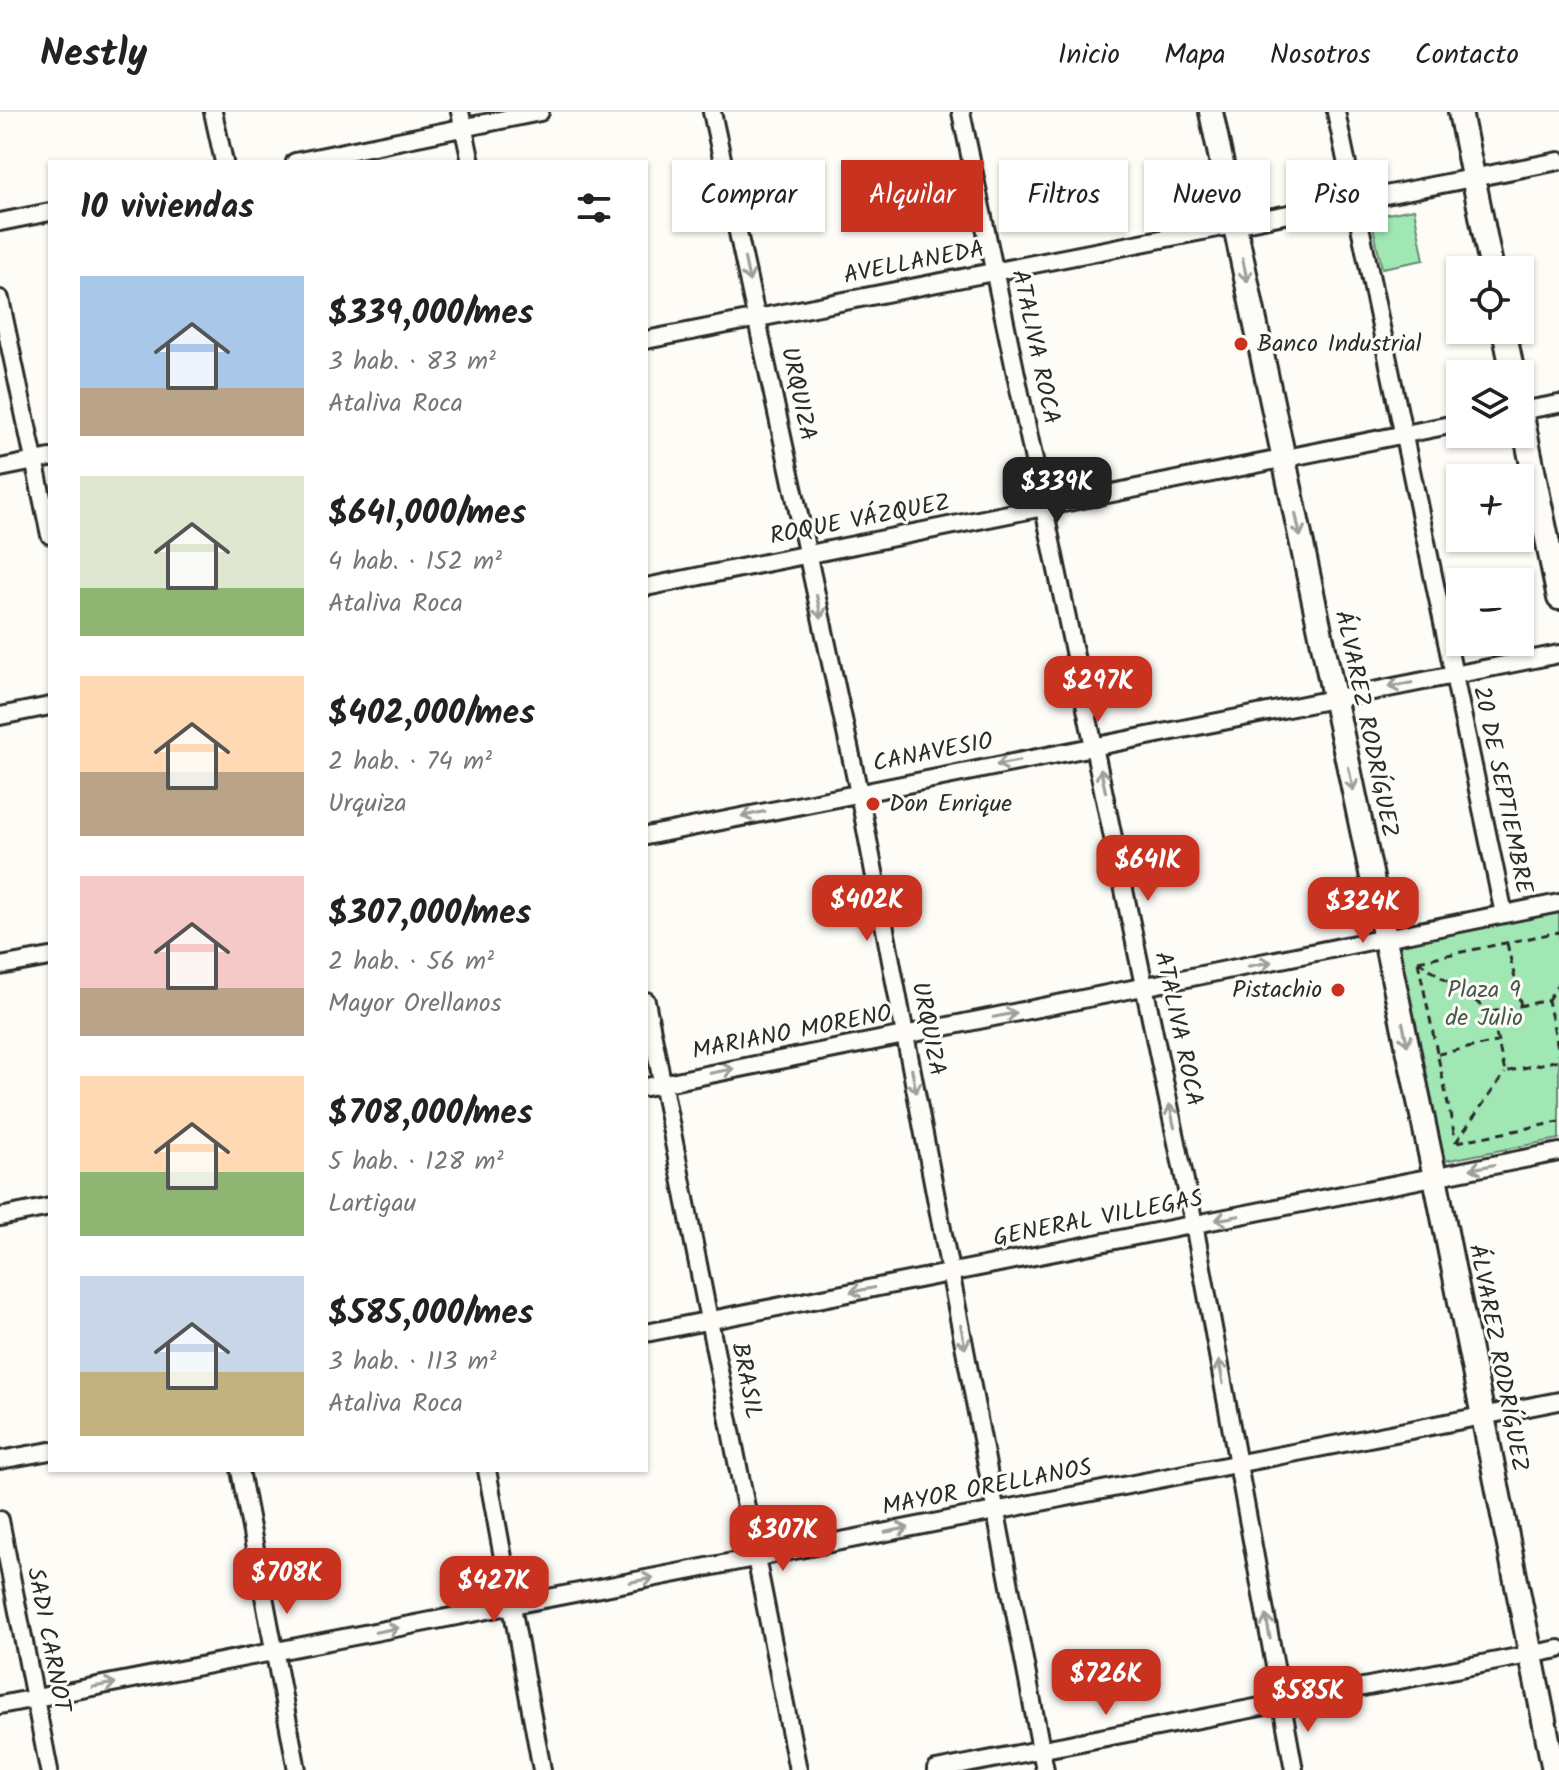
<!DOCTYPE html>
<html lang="es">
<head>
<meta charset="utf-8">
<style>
  :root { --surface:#fff; --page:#f2f2f2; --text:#222; --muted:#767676; --line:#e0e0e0; --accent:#c8321e }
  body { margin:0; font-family:Kalam,sans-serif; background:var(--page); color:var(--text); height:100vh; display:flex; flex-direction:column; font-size:30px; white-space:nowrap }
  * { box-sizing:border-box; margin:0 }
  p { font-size:26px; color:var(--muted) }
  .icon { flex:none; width:44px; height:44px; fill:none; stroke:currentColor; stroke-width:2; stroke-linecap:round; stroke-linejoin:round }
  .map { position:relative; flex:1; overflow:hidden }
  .sheet { position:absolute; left:48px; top:48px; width:600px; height:1312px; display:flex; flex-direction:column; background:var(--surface); border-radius:0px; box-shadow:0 2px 6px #0004 }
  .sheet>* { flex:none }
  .hud { position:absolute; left:672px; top:48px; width:760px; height:72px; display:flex; gap:16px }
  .buttons { position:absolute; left:1446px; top:144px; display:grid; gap:16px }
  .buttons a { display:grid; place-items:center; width:88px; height:88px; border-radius:0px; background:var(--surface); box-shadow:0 2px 6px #0004; font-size:40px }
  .price { position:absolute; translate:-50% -68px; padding:0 18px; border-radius:16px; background:var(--accent); color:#fff; font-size:26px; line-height:52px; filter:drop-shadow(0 2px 4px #0008) }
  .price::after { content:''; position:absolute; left:50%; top:48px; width:24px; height:18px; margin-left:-12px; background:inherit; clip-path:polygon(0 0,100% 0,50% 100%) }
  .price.on { background:#222; color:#fff }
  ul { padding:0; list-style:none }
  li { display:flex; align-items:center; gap:24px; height:200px; padding:0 32px }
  li span { display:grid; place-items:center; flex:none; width:224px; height:160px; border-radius:0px; color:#555 }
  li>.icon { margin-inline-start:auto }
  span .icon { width:96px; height:96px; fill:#fffc; stroke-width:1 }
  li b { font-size:34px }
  h2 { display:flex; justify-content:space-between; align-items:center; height:96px; padding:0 32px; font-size:34px }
  .pill { padding:0 28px; border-radius:0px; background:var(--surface); box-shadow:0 2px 6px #0004; font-size:28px; line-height:72px }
  .pill.on { background:var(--accent); color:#fff }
  header { display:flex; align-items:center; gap:48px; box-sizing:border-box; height:112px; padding:0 40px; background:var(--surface); border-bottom:2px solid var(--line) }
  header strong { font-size:38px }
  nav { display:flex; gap:44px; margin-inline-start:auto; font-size:28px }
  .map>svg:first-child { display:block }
  .green { fill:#a0e7b4; stroke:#668970; stroke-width:2 }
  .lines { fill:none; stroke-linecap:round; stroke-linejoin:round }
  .street-casing { stroke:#2b2b2b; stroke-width:22 }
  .secondary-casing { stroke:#2b2b2b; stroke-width:28 }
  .path { stroke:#2b2b2b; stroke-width:3; stroke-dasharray:8 6; stroke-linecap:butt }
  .street { stroke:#fdfcf7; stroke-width:16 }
  .secondary { stroke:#fdfcf7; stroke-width:22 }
  .oneway { stroke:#9e9e9b }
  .poi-dot { fill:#c8321e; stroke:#fdfcf7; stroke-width:3 }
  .labels { text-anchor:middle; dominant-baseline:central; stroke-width:6; stroke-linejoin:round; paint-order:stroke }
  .street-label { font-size:24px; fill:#2b2b2b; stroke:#fdfcf7 }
  .poi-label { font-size:24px; fill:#2b2b2b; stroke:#fdfcf7; text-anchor:start }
  .park-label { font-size:24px; fill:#485a4d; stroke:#fdfcf7 }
</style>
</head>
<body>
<header>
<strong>Nestly</strong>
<nav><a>Inicio</a><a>Mapa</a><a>Nosotros</a><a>Contacto</a></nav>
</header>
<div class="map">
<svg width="1559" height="1658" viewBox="0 0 1559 1658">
  <rect width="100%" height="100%" fill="#fdfcf7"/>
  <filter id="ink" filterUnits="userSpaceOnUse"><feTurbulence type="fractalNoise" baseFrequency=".0125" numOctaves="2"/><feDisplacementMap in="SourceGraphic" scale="16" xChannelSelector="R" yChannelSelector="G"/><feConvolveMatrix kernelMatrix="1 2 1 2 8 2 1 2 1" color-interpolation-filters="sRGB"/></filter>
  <g filter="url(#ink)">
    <path class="green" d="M1414,97L1424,148L1382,156L1371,105Z
      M1559,799V1027L1439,1050L1394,833Z"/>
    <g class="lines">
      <g class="street-casing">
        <path id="street" d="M213,0L224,50
          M460,0L471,50
          M712,0L859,681L1045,1658
          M961,0L1194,1112L1294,1658
          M1336,0L1504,802
          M295,50L540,0
          M0,110L50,100
          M0,187L50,423
          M646,228L1559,49
          M1520,299L1559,292
          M0,356L50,346
          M646,475L1460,311
          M0,604L50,594
          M646,724L1559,542
          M0,854L50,845
          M646,889L798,1658
          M646,975L1559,791
          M0,1105L50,1095
          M646,1221L1559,1040
          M0,1348L50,1339
          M240,1358L297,1658
          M487,1358L542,1658
          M0,1408L49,1658
          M0,1593L1559,1289
          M936,1658L1559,1537"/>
      </g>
      <g class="secondary-casing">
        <path id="secondary" d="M1211,0L1435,1065L1554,1658
          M1460,0L1492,158
          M1504,218L1513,262
          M1520,294L1559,486"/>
      </g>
      <path class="path" d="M1507,831L1521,894
        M1418,849L1491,900L1505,960L1559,948
        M1418,849L1559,820
        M1418,850L1456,1030
        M1548,888L1559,870
        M1491,900L1548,888L1559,941
        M1438,942L1497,930
        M1456,1030L1505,961
        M1457,1030L1559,1010"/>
      <use href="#street" class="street"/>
      <use href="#secondary" class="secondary"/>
    </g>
    <defs><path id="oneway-shaft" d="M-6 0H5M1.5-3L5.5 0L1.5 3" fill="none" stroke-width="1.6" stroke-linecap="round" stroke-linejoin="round" transform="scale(2)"/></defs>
    <g class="oneway">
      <use href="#oneway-shaft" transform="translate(747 158) rotate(78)"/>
      <use href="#oneway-shaft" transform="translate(1245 158) rotate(78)"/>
      <use href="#oneway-shaft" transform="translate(1298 413) rotate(78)"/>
      <use href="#oneway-shaft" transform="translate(819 495) rotate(78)"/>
      <use href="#oneway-shaft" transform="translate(1400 573) rotate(169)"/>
      <use href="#oneway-shaft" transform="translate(1008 651) rotate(169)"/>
      <use href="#oneway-shaft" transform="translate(1351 667) rotate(78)"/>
      <use href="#oneway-shaft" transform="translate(1103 668) rotate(-102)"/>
      <use href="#oneway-shaft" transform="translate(753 702) rotate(168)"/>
      <use href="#oneway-shaft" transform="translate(1260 852) rotate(-11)"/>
      <use href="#oneway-shaft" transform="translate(1005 903) rotate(-11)"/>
      <use href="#oneway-shaft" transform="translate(1405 922) rotate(78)"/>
      <use href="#oneway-shaft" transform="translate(722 959) rotate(-11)"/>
      <use href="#oneway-shaft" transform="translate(914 969) rotate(79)"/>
      <use href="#oneway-shaft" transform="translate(1172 1004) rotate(-102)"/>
      <use href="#oneway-shaft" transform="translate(1482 1055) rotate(169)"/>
      <use href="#oneway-shaft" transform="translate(1227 1106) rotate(169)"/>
      <use href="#oneway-shaft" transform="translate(862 1178) rotate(169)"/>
      <use href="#oneway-shaft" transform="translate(963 1225) rotate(79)"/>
      <use href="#oneway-shaft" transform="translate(1221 1260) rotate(-100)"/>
      <use href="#oneway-shaft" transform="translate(897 1418) rotate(-11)"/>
      <use href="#oneway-shaft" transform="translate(642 1468) rotate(-11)"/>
      <use href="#oneway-shaft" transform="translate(1268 1515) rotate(-100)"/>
      <use href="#oneway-shaft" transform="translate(387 1518) rotate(-11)"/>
      <use href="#oneway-shaft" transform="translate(104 1573) rotate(-11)"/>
    </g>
  </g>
  <g class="poi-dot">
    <circle cx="1241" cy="232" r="8"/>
    <circle cx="873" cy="692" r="8"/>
    <circle cx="1338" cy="878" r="8"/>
  </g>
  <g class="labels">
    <g class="street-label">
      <text transform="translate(914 151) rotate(-11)">AVELLANEDA</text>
      <text transform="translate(1035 235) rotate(78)">ATALIVA ROCA</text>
      <text transform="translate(798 282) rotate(78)">URQUIZA</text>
      <text transform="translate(860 408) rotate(-11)">ROQUE VÁZQUEZ</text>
      <text transform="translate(1366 612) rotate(78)">ÁLVAREZ RODRÍGUEZ</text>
      <text transform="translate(933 641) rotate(-11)">CANAVESIO</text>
      <text transform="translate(1502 678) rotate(78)">20 DE SEPTIEMBRE</text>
      <text transform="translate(928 917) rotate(79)">URQUIZA</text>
      <text transform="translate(1178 917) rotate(78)">ATALIVA ROCA</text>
      <text transform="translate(792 921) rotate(-11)">MARIANO MORENO</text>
      <text transform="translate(1098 1107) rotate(-11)">GENERAL VILLEGAS</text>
      <text transform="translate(1498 1246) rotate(79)">ÁLVAREZ RODRÍGUEZ</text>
      <text transform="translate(746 1269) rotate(79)">BRASIL</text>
      <text transform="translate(987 1376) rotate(-11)">MAYOR ORELLANOS</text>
      <text transform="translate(48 1528) rotate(79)">SADI CARNOT</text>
    </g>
    <g class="poi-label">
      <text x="1257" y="232">Banco Industrial</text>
      <text x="889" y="692">Don Enrique</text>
      <text x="1322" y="878" text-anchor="end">Pistachio</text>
    </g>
    <g class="park-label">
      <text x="1484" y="878">Plaza 9<tspan x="1484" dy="28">de Julio</tspan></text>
    </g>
  </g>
</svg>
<div class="buttons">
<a><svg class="icon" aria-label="locate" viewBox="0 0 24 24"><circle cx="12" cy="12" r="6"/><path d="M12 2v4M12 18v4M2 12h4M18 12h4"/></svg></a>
<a><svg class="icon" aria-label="layers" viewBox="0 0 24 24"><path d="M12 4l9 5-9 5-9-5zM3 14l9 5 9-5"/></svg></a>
<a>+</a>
<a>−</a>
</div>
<b class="price on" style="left:1057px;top:413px">$339K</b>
<b class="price" style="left:1098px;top:612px">$297K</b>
<b class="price" style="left:1148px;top:791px">$641K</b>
<b class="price" style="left:867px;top:831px">$402K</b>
<b class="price" style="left:1363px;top:833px">$324K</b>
<b class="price" style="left:783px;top:1461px">$307K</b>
<b class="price" style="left:287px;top:1504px">$708K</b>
<b class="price" style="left:494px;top:1512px">$427K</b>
<b class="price" style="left:1106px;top:1605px">$726K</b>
<b class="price" style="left:1308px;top:1622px">$585K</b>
<div class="hud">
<a class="pill">Comprar</a>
<a class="pill on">Alquilar</a>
<a class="pill">Filtros</a>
<a class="pill">Nuevo</a>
<a class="pill">Piso</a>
</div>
<section class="sheet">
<h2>10 viviendas<svg class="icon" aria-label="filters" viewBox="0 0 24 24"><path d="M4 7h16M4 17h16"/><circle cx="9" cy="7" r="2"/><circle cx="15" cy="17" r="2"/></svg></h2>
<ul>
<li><span style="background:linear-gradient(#a9c7e8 70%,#b9a48a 0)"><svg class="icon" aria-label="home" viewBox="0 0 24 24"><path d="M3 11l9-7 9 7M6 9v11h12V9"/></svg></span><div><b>$339,000/mes</b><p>3 hab. · 83 m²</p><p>Ataliva Roca</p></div></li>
<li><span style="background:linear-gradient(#dfe7d0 70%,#8fb573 0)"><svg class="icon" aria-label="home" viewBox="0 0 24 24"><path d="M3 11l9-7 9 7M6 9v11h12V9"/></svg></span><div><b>$641,000/mes</b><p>4 hab. · 152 m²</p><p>Ataliva Roca</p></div></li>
<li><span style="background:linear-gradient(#ffd9b3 60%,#b9a48a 0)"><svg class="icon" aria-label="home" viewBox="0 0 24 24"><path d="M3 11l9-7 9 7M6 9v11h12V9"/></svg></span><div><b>$402,000/mes</b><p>2 hab. · 74 m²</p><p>Urquiza</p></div></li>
<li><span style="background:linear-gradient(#f6c9c9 70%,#b9a48a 0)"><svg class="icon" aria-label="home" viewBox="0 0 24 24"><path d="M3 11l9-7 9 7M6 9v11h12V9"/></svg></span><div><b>$307,000/mes</b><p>2 hab. · 56 m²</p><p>Mayor Orellanos</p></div></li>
<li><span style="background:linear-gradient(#ffd9b3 60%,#8fb573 0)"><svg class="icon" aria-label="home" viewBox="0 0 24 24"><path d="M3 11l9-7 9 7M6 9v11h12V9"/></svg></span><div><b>$708,000/mes</b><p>5 hab. · 128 m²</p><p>Lartigau</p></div></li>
<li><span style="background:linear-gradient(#c9d6e8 60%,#c2b280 0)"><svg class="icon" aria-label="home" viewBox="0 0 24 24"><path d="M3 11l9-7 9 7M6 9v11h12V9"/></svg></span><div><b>$585,000/mes</b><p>3 hab. · 113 m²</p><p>Ataliva Roca</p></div></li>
</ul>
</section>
</div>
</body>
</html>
